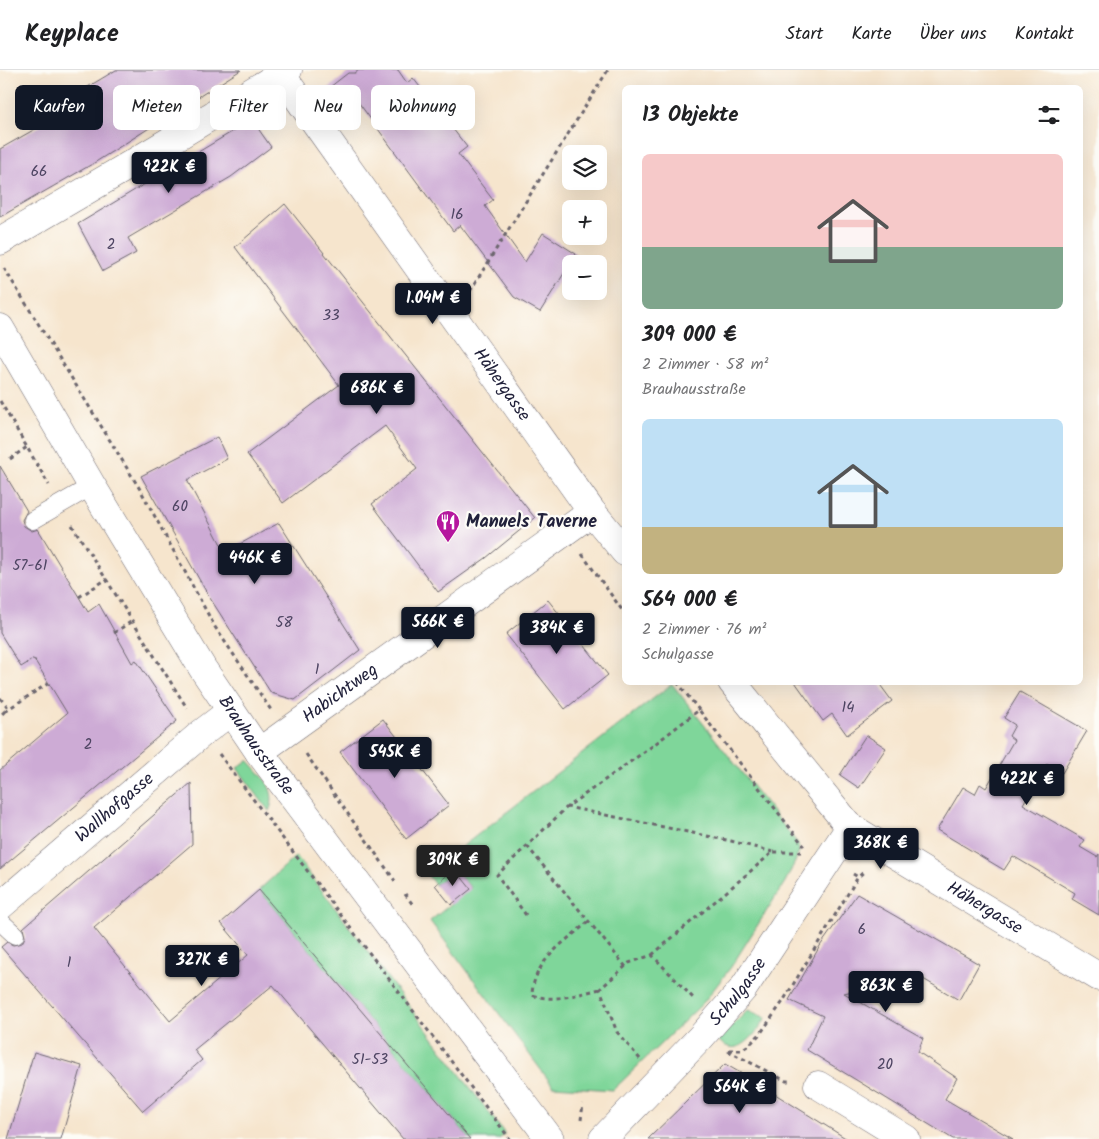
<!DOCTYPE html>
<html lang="de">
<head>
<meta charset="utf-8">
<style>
  :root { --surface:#fff; --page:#f2f2f2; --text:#202124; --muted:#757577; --line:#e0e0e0; --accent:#111827 }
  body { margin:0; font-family:Kalam,sans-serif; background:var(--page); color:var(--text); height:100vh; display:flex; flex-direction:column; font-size:19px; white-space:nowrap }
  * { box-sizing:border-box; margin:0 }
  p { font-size:16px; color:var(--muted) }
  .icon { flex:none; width:28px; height:28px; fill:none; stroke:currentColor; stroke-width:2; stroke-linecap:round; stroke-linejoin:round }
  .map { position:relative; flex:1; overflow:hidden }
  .sheet { position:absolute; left:622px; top:15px; width:461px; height:600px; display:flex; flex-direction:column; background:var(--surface); border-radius:8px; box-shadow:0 5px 20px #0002 }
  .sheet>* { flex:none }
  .top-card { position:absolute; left:15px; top:15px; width:475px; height:45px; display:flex; gap:10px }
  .tools { position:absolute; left:562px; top:75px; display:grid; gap:10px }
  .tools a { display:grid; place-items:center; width:45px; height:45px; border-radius:8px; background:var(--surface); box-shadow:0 5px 20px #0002; font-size:25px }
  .price { position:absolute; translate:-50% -42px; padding:0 11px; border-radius:5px; background:var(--accent); color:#fff; font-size:16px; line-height:32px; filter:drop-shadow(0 1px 2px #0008) }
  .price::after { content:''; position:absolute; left:50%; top:30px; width:15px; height:11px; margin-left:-8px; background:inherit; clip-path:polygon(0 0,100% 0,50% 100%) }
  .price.current { background:#222; color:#fff }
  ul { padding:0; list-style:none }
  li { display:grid; align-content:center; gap:10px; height:265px; padding:0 20px }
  li span { display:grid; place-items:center; height:155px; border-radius:8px; color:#555 }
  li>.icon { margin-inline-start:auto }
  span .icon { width:90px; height:90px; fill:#fffc; stroke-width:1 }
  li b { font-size:21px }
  h2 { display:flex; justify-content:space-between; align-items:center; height:60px; padding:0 20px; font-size:21px }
  .chip { padding:0 18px; border-radius:8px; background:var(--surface); box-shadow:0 5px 20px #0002; font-size:18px; line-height:45px }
  .chip.current { background:var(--accent); color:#fff }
  header { display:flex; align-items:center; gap:30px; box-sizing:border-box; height:70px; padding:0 25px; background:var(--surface); border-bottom:1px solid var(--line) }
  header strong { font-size:24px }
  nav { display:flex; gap:28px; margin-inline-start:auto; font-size:18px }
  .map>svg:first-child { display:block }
  .green { fill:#7fd69a; stroke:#507c6a }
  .building { fill:#cdabd5 }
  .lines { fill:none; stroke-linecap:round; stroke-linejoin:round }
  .lane-casing { stroke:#6c666e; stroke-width:19 }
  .street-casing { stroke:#6c666e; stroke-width:29 }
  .primary-casing { stroke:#6c666e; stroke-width:29 }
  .path { stroke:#6c666e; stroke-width:3; stroke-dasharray:4 4; stroke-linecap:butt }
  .lane { stroke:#fff; stroke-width:18 }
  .street { stroke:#fff; stroke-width:28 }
  .primary { stroke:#fff; stroke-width:28 }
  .labels { text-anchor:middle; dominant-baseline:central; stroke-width:4.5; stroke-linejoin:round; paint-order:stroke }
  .number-label { font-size:15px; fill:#4d4462 }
  .street-label { font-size:18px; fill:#22223b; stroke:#fdfcf7 }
  .poi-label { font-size:18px; font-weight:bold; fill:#22223b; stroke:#fdfcf7; text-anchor:start }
</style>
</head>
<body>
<header>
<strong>Keyplace</strong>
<nav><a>Start</a><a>Karte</a><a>Über uns</a><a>Kontakt</a></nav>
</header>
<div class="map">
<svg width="1099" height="1069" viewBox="0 0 1099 1069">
  <rect width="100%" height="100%" fill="#fdfcf7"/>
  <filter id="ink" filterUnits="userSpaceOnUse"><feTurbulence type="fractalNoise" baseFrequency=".02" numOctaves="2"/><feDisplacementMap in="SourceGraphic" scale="10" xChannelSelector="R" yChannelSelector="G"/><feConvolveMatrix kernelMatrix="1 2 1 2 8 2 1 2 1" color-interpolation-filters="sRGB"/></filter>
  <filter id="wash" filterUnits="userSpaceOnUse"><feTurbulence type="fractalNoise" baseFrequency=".0096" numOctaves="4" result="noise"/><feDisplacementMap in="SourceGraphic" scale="20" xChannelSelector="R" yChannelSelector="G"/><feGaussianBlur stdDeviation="1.12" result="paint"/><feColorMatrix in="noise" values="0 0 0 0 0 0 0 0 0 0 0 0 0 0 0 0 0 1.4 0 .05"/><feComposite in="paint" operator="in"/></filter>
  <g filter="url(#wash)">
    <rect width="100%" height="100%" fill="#f6e5cd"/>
    <path class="green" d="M672,614L798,774L799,781L795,792L785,812L731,897L704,932L613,1020L553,1016L430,851L471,818L455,799L435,815L427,804Z
      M248,690C261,705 279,720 269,741L237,698Z
      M296,786L505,1064L499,1069H470L259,820Z
      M748,940L766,948C756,963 738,991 718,970Z"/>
    <g id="blocks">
      <path class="building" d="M116,0H241L94,93L0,147V79L65,42L61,33Z
        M359,0H398L407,13L413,8L467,77L458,84L493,130L485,136L525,192L543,163L576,184L540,242L514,227L460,155L453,161L353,25L321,24L348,3H355Z
        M245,54L257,57L271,77L231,107L128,168L136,183L103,201L78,154Z
        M285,134L535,448L486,488L438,522L372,434L417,399L385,356L283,433L247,384L339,315L235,177Z
        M217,367L227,389L187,410L225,482L279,453L360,580L295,630L271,623L208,525L141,406Z
        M0,396L27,441L22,450L24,456L32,461L38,459L88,542L99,534L132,593L136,590L177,651L0,799V700L67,643L34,589L21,597L0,563Z
        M548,530L608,605L565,639L506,564Z
        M795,612H878L892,631L847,665L832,644L823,651Z
        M1020,622L1087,661L1062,703L1047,694L1023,734L1085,770L1080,777L1097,787L1099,784V845L1072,829L1075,823L1013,786L1004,800L937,760L963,717L975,724L980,714L986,718L1014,670L1009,666L1015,655L1004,648Z
        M383,649L449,735L406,769L340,682Z
        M866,665L886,678L859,718L840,705Z
        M191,713L192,774L94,858L170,951L248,885L221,853L259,820L470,1069H403L273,915L194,980L202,990L143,1041L1,877L7,872L13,875L22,873L25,867L23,858Z
        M455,799L471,819L451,835L435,815Z
        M857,824L979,894L959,930L918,906L844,923L923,968L918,982L957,1008L945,1029L1013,1069H953L807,980L823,946L789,930L820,876Z
        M34,982L82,996L61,1069H8Z
        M725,994L751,1009L847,1069H648Z"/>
    </g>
  </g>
  <g filter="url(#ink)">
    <use href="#blocks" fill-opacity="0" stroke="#6c666e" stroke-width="1"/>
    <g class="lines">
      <g class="lane-casing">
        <path id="lane" d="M33,450L92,416
          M0,851L15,865"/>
      </g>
      <g class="street-casing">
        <g id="street">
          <path id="s1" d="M278,0L592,442L625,482"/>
          <path d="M0,171L133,93L288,0"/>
          <path id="s2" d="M732,612L850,757L1099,907"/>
          <path id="s3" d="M259,682L592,442"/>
          <path id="s4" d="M0,836L202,663L231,641"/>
          <path d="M818,1015L906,1069"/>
          <path id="s5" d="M603,1069L701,967L743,919L850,757"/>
        </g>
      </g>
      <g class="primary-casing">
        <g id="primary">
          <path id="s6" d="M0,258L92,416L203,599L259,682L550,1069"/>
        </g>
      </g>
      <path class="path" d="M4,198L141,421L215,557L271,640
        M470,221L608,0
        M0,331L49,415
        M10,389L27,377
        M72,455L187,638
        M582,484L625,544
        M79,527L107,509
        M114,563L132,551
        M677,612L699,640
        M0,628L7,636L5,641L0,646
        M5,641L49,613
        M219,684L510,1069
        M306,684L395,811
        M527,776L626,897
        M773,782L731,771L567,737L651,677L699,640L804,776
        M853,804L858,807L865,801
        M405,824L413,835
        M526,845L497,805L567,737
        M588,852C566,871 533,891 532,925C553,933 579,924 600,919
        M652,885L773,782H801
        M729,980H741L749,975L760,964L782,933L858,807
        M728,981L786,1011H791
        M640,989L617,962L600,919L629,893L652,885L695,930
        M581,1050L583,1034"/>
      <use href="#lane" class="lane"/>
      <use href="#street" class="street"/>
      <use href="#primary" class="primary"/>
    </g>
  </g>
  <defs>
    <g id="restaurant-pin" transform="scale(1.25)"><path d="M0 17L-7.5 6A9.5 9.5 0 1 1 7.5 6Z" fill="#b5179e" stroke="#fdfcf7"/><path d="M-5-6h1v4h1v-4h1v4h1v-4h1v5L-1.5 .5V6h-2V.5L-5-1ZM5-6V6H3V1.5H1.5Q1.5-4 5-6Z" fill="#fff"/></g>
  </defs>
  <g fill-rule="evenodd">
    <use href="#restaurant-pin" x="448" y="452"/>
  </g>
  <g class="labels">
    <g class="number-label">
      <text x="39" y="102">66</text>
      <text x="457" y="145">16</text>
      <text x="111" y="175">2</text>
      <text x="331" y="246">33</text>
      <text x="180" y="437">60</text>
      <text x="30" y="496">57-61</text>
      <text x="284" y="553">58</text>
      <text x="317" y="600">1</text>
      <text x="848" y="638">14</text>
      <text x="88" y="675">2</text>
      <text x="862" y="860">6</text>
      <text x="69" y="893">1</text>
      <text x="370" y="990">51-53</text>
      <text x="885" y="995">20</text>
    </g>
    <g class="street-label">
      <text stroke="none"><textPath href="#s1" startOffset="386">Hähergasse</textPath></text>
      <text stroke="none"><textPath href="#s3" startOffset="100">Habichtweg</textPath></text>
      <text stroke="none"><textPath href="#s6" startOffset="490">Brauhausstraße</textPath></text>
      <text stroke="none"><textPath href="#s4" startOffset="151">Wallhofgasse</textPath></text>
      <text stroke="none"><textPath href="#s2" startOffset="344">Hähergasse</textPath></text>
      <text stroke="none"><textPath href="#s5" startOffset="200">Schulgasse</textPath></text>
    </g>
    <g class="poi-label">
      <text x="466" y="452">Manuels Taverne</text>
    </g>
  </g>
</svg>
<div class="tools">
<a><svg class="icon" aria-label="layers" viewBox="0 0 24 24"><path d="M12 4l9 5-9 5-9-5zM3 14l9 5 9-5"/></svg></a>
<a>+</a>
<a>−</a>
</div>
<b class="price" style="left:169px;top:124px">922K €</b>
<b class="price" style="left:433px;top:255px">1.04M €</b>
<b class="price" style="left:377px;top:345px">686K €</b>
<b class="price" style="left:255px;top:515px">446K €</b>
<b class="price" style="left:438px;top:579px">566K €</b>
<b class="price" style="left:557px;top:585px">384K €</b>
<b class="price" style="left:395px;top:709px">545K €</b>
<b class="price" style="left:1027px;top:736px">422K €</b>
<b class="price" style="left:881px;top:800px">368K €</b>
<b class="price current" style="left:453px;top:817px">309K €</b>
<b class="price" style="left:202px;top:917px">327K €</b>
<b class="price" style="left:886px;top:943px">863K €</b>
<b class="price" style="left:740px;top:1044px">564K €</b>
<div class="top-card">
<a class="chip current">Kaufen</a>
<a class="chip">Mieten</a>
<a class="chip">Filter</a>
<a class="chip">Neu</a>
<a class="chip">Wohnung</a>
</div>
<section class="sheet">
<h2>13 Objekte<svg class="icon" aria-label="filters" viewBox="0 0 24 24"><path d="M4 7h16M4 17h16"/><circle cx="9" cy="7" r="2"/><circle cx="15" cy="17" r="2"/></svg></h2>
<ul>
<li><span style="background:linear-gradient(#f6c9c9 60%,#7fa58c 0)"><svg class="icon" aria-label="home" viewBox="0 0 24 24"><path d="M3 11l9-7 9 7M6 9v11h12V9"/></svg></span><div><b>309 000 €</b><p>2 Zimmer · 58 m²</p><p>Brauhausstraße</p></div></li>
<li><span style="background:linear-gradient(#bfe0f5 70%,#c2b280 0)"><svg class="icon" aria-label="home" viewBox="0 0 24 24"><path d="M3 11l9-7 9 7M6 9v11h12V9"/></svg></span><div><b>564 000 €</b><p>2 Zimmer · 76 m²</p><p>Schulgasse</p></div></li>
</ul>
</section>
</div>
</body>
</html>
